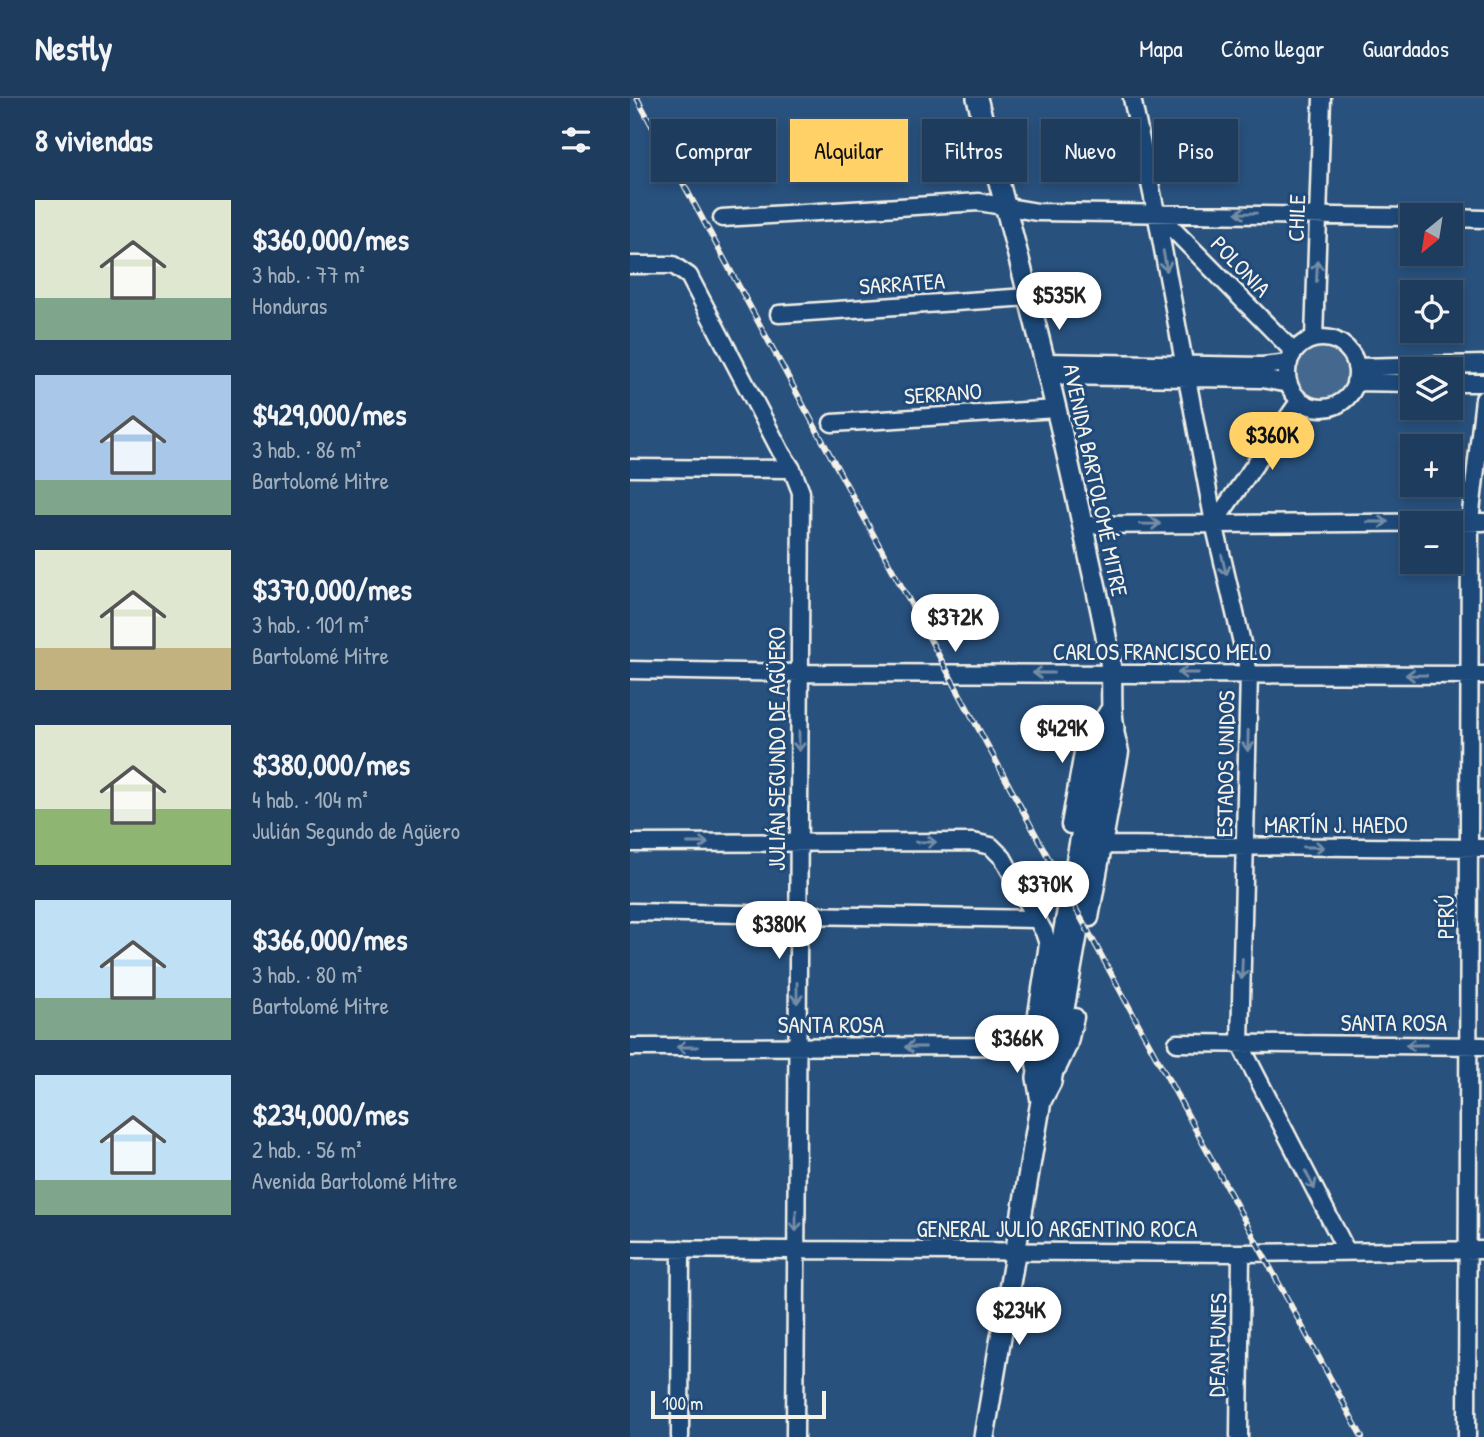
<!DOCTYPE html>
<html lang="es">
<head>
<meta charset="utf-8">
<style>
  :root { --surface:#1e3d5e; --page:#264464; --text:#f1f3f6; --muted:#a1aebc; --line:#3c5673; --accent:#ffd166 }
  body { margin:0; font-family:"Patrick Hand",sans-serif; background:var(--page); color:var(--text); height:100vh; display:flex; flex-direction:column; font-size:26px; white-space:nowrap }
  * { box-sizing:border-box; margin:0 }
  p { font-size:23px; color:var(--muted) }
  .icon { flex:none; width:38px; height:38px; fill:none; stroke:currentColor; stroke-width:2; stroke-linecap:round; stroke-linejoin:round }
  .map { position:relative; flex:1; overflow:hidden }
  .drawer { display:flex; flex-direction:column; background:var(--surface); width:630px }
  .drawer>* { flex:none }
  .guide { position:absolute; left:21px; top:21px; width:665px; height:63px; display:flex; gap:14px }
  .needle { width:46px; rotate:210deg }
  .buttons { position:absolute; left:770px; top:105px; display:grid; gap:14px }
  .buttons a { display:grid; place-items:center; width:63px; height:63px; border-radius:0px; background:var(--surface); box-shadow:0 4px 10px #0003,0 0 0 2px var(--line); font-size:35px }
  .scale { position:absolute; left:21px; bottom:18px; width:175px; box-sizing:border-box; padding-left:7px; border:4px solid #f4f1e8; border-top:0; font-size:19px; line-height:24px; white-space:nowrap; color:#f4f1e8; -webkit-text-stroke:5px #1f4a7a; paint-order:stroke }
  .price { position:absolute; translate:-50% -60px; padding:0 16px; border-radius:24px; background:#fff; color:#222; font-size:23px; line-height:46px; filter:drop-shadow(0 2px 4px #0008) }
  .price::after { content:''; position:absolute; left:50%; top:42px; width:21px; height:16px; margin-left:-10px; background:inherit; clip-path:polygon(0 0,100% 0,50% 100%) }
  .price.active { background:var(--accent); color:#111 }
  ul { padding:0; list-style:none }
  li { display:flex; align-items:center; gap:21px; height:175px; padding:0 35px }
  li span { display:grid; place-items:center; flex:none; width:196px; height:140px; border-radius:0px; color:#555 }
  li>.icon { margin-inline-start:auto }
  span .icon { width:84px; height:84px; fill:#fffc; stroke-width:1 }
  li b { font-size:30px }
  h2 { display:flex; justify-content:space-between; align-items:center; height:84px; padding:0 35px; font-size:30px }
  .pill { padding:0 24px; border-radius:0px; background:var(--surface); box-shadow:0 4px 10px #0003,0 0 0 2px var(--line); font-size:24px; line-height:63px }
  .pill.active { background:var(--accent); color:#111 }
  header { display:flex; align-items:center; gap:42px; box-sizing:border-box; height:98px; padding:0 35px; background:var(--surface); border-bottom:2px solid var(--line) }
  header strong { font-size:33px }
  nav { display:flex; gap:38px; margin-inline-start:auto; font-size:24px }
  main { display:flex; flex:1; min-height:0 }
  .map>svg:first-child { display:block }
  .park { fill:#45688e; stroke:#9cacbb; stroke-width:2 }
  .lines { fill:none; stroke-linecap:round; stroke-linejoin:round }
  .minor-casing { stroke:#f4f1e8; stroke-width:21 }
  .major-casing { stroke:#f4f1e8; stroke-width:24 }
  .minor { stroke:#1f4a7a; stroke-width:16 }
  .major { stroke:#1f4a7a; stroke-width:19 }
  .rail-casing { stroke:#f4f1e8; stroke-width:6 }
  .rail { stroke:#1f4a7a; stroke-width:3.5; stroke-dasharray:10; stroke-linecap:butt }
  .oneway { stroke:#748da6 }
  .labels { text-anchor:middle; dominant-baseline:central; stroke-width:6; stroke-linejoin:round; paint-order:stroke }
  .street-label { font-size:23px; fill:#f4f1e8; stroke:#1f4a7a }
</style>
</head>
<body>
<header>
<strong>Nestly</strong>
<nav><a>Mapa</a><a>Cómo llegar</a><a>Guardados</a></nav>
</header>
<main>
<section class="drawer">
<h2>8 viviendas<svg class="icon" aria-label="filters" viewBox="0 0 24 24"><path d="M4 7h16M4 17h16"/><circle cx="9" cy="7" r="2"/><circle cx="15" cy="17" r="2"/></svg></h2>
<ul>
<li><span style="background:linear-gradient(#dfe7d0 70%,#7fa58c 0)"><svg class="icon" aria-label="home" viewBox="0 0 24 24"><path d="M3 11l9-7 9 7M6 9v11h12V9"/></svg></span><div><b>$360,000/mes</b><p>3 hab. · 77 m²</p><p>Honduras</p></div></li>
<li><span style="background:linear-gradient(#a9c7e8 75%,#7fa58c 0)"><svg class="icon" aria-label="home" viewBox="0 0 24 24"><path d="M3 11l9-7 9 7M6 9v11h12V9"/></svg></span><div><b>$429,000/mes</b><p>3 hab. · 86 m²</p><p>Bartolomé Mitre</p></div></li>
<li><span style="background:linear-gradient(#dfe7d0 70%,#c2b280 0)"><svg class="icon" aria-label="home" viewBox="0 0 24 24"><path d="M3 11l9-7 9 7M6 9v11h12V9"/></svg></span><div><b>$370,000/mes</b><p>3 hab. · 101 m²</p><p>Bartolomé Mitre</p></div></li>
<li><span style="background:linear-gradient(#dfe7d0 60%,#8fb573 0)"><svg class="icon" aria-label="home" viewBox="0 0 24 24"><path d="M3 11l9-7 9 7M6 9v11h12V9"/></svg></span><div><b>$380,000/mes</b><p>4 hab. · 104 m²</p><p>Julián Segundo de Agüero</p></div></li>
<li><span style="background:linear-gradient(#bfe0f5 70%,#7fa58c 0)"><svg class="icon" aria-label="home" viewBox="0 0 24 24"><path d="M3 11l9-7 9 7M6 9v11h12V9"/></svg></span><div><b>$366,000/mes</b><p>3 hab. · 80 m²</p><p>Bartolomé Mitre</p></div></li>
<li><span style="background:linear-gradient(#bfe0f5 75%,#7fa58c 0)"><svg class="icon" aria-label="home" viewBox="0 0 24 24"><path d="M3 11l9-7 9 7M6 9v11h12V9"/></svg></span><div><b>$234,000/mes</b><p>2 hab. · 56 m²</p><p>Avenida Bartolomé Mitre</p></div></li>
</ul>
</section>
<div class="map">
<svg width="854" height="1339" viewBox="0 0 854 1339">
  <rect width="100%" height="100%" fill="#28517e"/>
  <filter id="ink" filterUnits="userSpaceOnUse"><feTurbulence type="fractalNoise" baseFrequency=".0143" numOctaves="2"/><feDisplacementMap in="SourceGraphic" scale="14" xChannelSelector="R" yChannelSelector="G"/><feConvolveMatrix kernelMatrix="1 2 1 2 8 2 1 2 1" color-interpolation-filters="sRGB"/></filter>
  <g filter="url(#ink)">
    <path class="park" d="M662 275a30 30 0 1 1 60 0a30 30 0 1 1-60 0Z"/>
    <g class="lines">
      <g class="minor-casing">
        <path id="minor" d="M502,0L526,114L584,425L619,575L610,946L716,1152
          M526,114L664,254
          M92,120L349,104L407,114L782,119
          M821,120L854,121
          M0,167H43L59,178L151,354L162,371L171,394L165,1339
          M149,216L398,199
          M657 275a35 35 0 1 1 70 0a35 35 0 1 1-70 0Z
          M684,241L692,0
          M416,264L632,268L659,265
          M726,269L854,266
          M419,278L632,281L659,286
          M725,284L782,285
          M821,285H854
          M202,325L427,311
          M0,370L162,371
          M584,425L670,302
          M452,427L854,424
          M0,572L169,575L854,577
          M440,727L454,649L471,627
          M0,745L343,744L361,748L373,760L414,834L418,846L402,948L406,971
          M473,747L854,750
          M0,814L406,821
          M460,820L490,654L485,633
          M547,945L854,948
          M0,949L402,948
          M428,969L438,948L445,919
          M0,1151L611,1155L854,1152
          M50,1339L51,1151
          M609,1339L611,1155
          M837,1339L840,423L854,301"/>
      </g>
      <g class="major-casing">
        <path id="major" d="M347,0C387,152 427,304 459,458C467,495 477,534 481,572C483,592 480,610 484,630L421,984L411,1003L354,1339
          M411,1003L407,980L471,627L480,613"/>
      </g>
      <use href="#minor" class="minor"/>
      <use href="#major" class="major"/>
      <g class="rail-casing">
        <path id="rail" d="M7,0L732,1339"/>
      </g>
      <use href="#rail" class="rail"/>
    </g>
    <defs><path id="oneway-shaft" d="M-6 0H5M1.5-3L5.5 0L1.5 3" fill="none" stroke-width="1.6" stroke-linecap="round" stroke-linejoin="round" transform="scale(1.75)"/></defs>
    <g class="oneway">
      <use href="#oneway-shaft" transform="translate(616 115) rotate(-179)"/>
      <use href="#oneway-shaft" transform="translate(535 163) rotate(80)"/>
      <use href="#oneway-shaft" transform="translate(687 173) rotate(-87)"/>
      <use href="#oneway-shaft" transform="translate(748 424)"/>
      <use href="#oneway-shaft" transform="translate(520 426) rotate(-1)"/>
      <use href="#oneway-shaft" transform="translate(594 467) rotate(77)"/>
      <use href="#oneway-shaft" transform="translate(413 575) rotate(-180)"/>
      <use href="#oneway-shaft" transform="translate(558 575) rotate(-180)"/>
      <use href="#oneway-shaft" transform="translate(786 577) rotate(-179)"/>
      <use href="#oneway-shaft" transform="translate(169 643) rotate(90)"/>
      <use href="#oneway-shaft" transform="translate(618 643) rotate(91)"/>
      <use href="#oneway-shaft" transform="translate(296 744)"/>
      <use href="#oneway-shaft" transform="translate(68 745)"/>
      <use href="#oneway-shaft" transform="translate(684 749)"/>
      <use href="#oneway-shaft" transform="translate(612 871) rotate(92)"/>
      <use href="#oneway-shaft" transform="translate(167 895) rotate(90)"/>
      <use href="#oneway-shaft" transform="translate(786 947) rotate(-180)"/>
      <use href="#oneway-shaft" transform="translate(57 949) rotate(-180)"/>
      <use href="#oneway-shaft" transform="translate(285 949) rotate(180)"/>
      <use href="#oneway-shaft" transform="translate(680 1082) rotate(63)"/>
      <use href="#oneway-shaft" transform="translate(166 1123) rotate(90)"/>
    </g>
  </g>
  <g class="labels">
    <g class="street-label">
      <text transform="translate(666 120) rotate(-88)">CHILE</text>
      <text transform="translate(611 168) rotate(46)">POLONIA</text>
      <text transform="translate(272 185) rotate(-4)">SARRATEA</text>
      <text transform="translate(313 295) rotate(-4)">SERRANO</text>
      <text transform="translate(466 382) rotate(78)">AVENIDA BARTOLOMÉ MITRE</text>
      <text x="532" y="553">CARLOS FRANCISCO MELO</text>
      <text transform="translate(146 651) rotate(-90)">JULIÁN SEGUNDO DE AGÜERO</text>
      <text transform="translate(595 666) rotate(-89)">ESTADOS UNIDOS</text>
      <text x="706" y="726">MARTÍN J. HAEDO</text>
      <text transform="translate(815 819) rotate(-90)">PERÚ</text>
      <text x="764" y="924">SANTA ROSA</text>
      <text x="201" y="926">SANTA ROSA</text>
      <text x="427" y="1130">GENERAL JULIO ARGENTINO ROCA</text>
      <text transform="translate(587 1247) rotate(-89)">DEAN FUNES</text>
    </g>
  </g>
</svg>
<div class="buttons">
<a><svg class="needle" viewBox="-14 -14 28 28"><path d="M0-13l5 13h-10z" fill="#e53935"/><path d="M0 13l5-13h-10z" fill="#a1aebc"/></svg></a>
<a><svg class="icon" aria-label="locate" viewBox="0 0 24 24"><circle cx="12" cy="12" r="6"/><path d="M12 2v4M12 18v4M2 12h4M18 12h4"/></svg></a>
<a><svg class="icon" aria-label="layers" viewBox="0 0 24 24"><path d="M12 4l9 5-9 5-9-5zM3 14l9 5 9-5"/></svg></a>
<a>+</a>
<a>−</a>
</div>
<div class="scale">100 m</div>
<b class="price" style="left:429px;top:234px">$535K</b>
<b class="price active" style="left:642px;top:374px">$360K</b>
<b class="price" style="left:325px;top:556px">$372K</b>
<b class="price" style="left:432px;top:667px">$429K</b>
<b class="price" style="left:415px;top:823px">$370K</b>
<b class="price" style="left:149px;top:863px">$380K</b>
<b class="price" style="left:387px;top:977px">$366K</b>
<b class="price" style="left:389px;top:1249px">$234K</b>
<div class="guide">
<a class="pill">Comprar</a>
<a class="pill active">Alquilar</a>
<a class="pill">Filtros</a>
<a class="pill">Nuevo</a>
<a class="pill">Piso</a>
</div>
</div>
</main>
</body>
</html>
